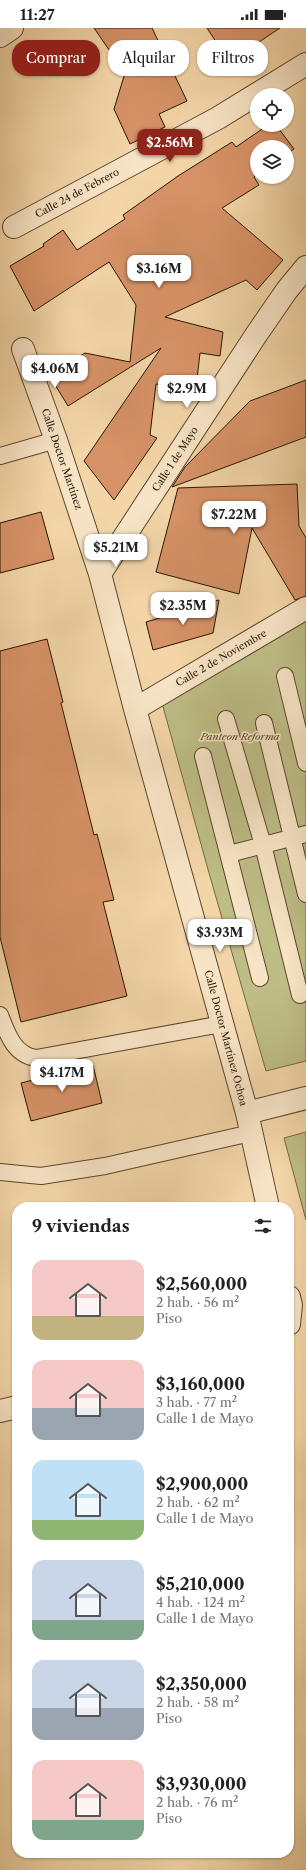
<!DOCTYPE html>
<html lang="es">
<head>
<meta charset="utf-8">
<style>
  :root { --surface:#fff; --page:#f2f2f2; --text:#222; --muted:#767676; --accent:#8f2418 }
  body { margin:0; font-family:"Libre Caslon Text",serif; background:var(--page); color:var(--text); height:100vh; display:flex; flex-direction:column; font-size:15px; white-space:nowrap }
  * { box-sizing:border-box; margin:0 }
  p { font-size:13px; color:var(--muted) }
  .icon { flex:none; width:22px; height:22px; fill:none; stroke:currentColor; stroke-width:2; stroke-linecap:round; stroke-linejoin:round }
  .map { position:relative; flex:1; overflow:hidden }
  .details { position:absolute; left:12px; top:1174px; width:282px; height:656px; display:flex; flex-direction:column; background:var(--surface); border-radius:16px; box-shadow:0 1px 3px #0004 }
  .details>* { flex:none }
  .hud { position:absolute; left:12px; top:12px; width:282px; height:36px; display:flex; gap:8px }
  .tools { position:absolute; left:250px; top:60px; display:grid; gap:8px }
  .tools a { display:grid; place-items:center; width:44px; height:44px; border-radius:50%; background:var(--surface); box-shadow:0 1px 3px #0004; font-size:20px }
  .price { position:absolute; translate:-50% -34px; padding:0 9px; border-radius:8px; background:#fff; color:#222; font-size:13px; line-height:26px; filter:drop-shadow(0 1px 2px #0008) }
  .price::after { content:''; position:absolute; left:50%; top:24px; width:12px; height:9px; margin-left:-6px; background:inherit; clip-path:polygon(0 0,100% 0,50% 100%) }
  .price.active { background:var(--accent); color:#fff }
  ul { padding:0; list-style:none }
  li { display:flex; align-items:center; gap:12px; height:100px; padding:0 20px }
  li span { display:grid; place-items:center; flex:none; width:112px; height:80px; border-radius:12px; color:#555 }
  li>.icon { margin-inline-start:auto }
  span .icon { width:48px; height:48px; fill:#fffc; stroke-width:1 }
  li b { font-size:17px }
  h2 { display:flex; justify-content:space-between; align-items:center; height:48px; padding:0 20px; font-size:17px }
  .tag { padding:0 14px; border-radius:16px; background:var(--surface); box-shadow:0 1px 3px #0004; font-size:14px; line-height:36px }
  .tag.active { background:var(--accent); color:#fff }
  .status { display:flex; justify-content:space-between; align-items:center; height:28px; padding:0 20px; background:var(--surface); direction:ltr }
  .status svg { height:11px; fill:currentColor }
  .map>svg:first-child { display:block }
  .green { fill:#bdbd85; stroke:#726a44 }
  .building { fill:#d79267; stroke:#271703 }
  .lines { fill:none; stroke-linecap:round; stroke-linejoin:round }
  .lane-casing { stroke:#5a462c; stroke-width:18 }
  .street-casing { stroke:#5a462c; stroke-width:24 }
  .lane { stroke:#f7e4c6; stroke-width:16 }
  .street { stroke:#f7e4c6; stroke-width:22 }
  .labels { text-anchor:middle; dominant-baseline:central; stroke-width:3; stroke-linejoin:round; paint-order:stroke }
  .street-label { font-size:10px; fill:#271703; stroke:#f7e4c6 }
  .park-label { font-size:10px; font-style:italic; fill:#54492a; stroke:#f7e4c6 }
</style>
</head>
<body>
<div class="status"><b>11:27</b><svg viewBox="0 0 49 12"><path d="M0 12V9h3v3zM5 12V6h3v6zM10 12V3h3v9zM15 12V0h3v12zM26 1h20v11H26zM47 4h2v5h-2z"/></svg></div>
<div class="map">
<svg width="306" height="1842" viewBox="0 0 306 1842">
  <rect width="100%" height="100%" fill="#f3d5a7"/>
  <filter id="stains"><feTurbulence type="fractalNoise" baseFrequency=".005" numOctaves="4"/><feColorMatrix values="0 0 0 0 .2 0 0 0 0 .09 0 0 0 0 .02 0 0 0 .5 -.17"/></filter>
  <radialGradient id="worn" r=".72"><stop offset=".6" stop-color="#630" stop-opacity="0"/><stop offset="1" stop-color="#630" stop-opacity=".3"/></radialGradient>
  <path class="green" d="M306,590V1033L266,1043L209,845L162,675Z
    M306,1104V1192L284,1110Z"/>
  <path class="building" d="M94,0H152L187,73L159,86L165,99L130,116L114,81L125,45Z
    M207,0H280L229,34Z
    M268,97H276L294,121L287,126V119H257V147L254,149L259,157L222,180L283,232L257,262L246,252L165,289L223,304L220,328L200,325L196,360L156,356L150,407L157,410L114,472L84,433L161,320L68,378L49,347L85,325L130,334L136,277L109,234L34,283L10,238L44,218L43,216L63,202L77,222L125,191L123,187L178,148L232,114L236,119Z
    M306,352V409L172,459L185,439L250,373Z
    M297,456L299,498L306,510V568L295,572L252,500L239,566L156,544L178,460Z
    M41,484L54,531L0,545V495Z
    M219,572L213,605L153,622L146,594Z
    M47,611L63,674L61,675L94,807L97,806L114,872L103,874L127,968L21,994L0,909V623Z
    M93,1037L102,1075L31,1093L21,1055Z"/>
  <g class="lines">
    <g class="lane-casing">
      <path id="lane" d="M0,428L56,412
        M285,648L306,735
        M226,691L263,817L300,967
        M264,695L306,866
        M203,728L260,950
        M229,826L306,806
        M0,987C7,1005 14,1027 36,1030L222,996
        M0,1144L41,1148L105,1138L251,1105"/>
    </g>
    <g class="street-casing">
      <path id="street" d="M0,8L12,0
        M14,199L218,90L306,36
        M23,321L56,412L100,546L135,681L247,1085L268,1179
        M100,546L256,307L287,262L306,239
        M135,681L306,580
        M247,1085L306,1070
        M289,1269L291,1277L289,1296
        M0,1383L17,1379"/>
    </g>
    <use href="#lane" class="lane"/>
    <use href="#street" class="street"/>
  </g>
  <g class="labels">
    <g class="street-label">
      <text transform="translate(77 165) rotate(-28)">Calle 24 de Febrero</text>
      <text transform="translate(62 431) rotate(71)">Calle Doctor Martínez</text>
      <text transform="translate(175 431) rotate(-57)">Calle 1 de Mayo</text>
      <text transform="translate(221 630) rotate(-30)">Calle 2 de Noviembre</text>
      <text transform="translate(226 1010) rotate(75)">Calle Doctor Martínez Ochoa</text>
    </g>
    <g class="park-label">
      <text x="240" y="708">Panteon Reforma</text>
    </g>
  </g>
  <rect width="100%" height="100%" filter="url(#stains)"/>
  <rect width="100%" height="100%" fill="url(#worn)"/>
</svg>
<div class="tools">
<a><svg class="icon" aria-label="locate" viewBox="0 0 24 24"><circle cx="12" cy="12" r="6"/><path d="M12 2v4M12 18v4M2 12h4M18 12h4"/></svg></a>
<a><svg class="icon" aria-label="layers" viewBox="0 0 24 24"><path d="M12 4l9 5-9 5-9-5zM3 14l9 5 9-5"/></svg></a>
</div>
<b class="price active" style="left:170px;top:135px">$2.56M</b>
<b class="price" style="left:159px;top:261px">$3.16M</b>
<b class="price" style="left:55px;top:361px">$4.06M</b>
<b class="price" style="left:187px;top:381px">$2.9M</b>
<b class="price" style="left:234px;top:507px">$7.22M</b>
<b class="price" style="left:116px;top:540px">$5.21M</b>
<b class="price" style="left:183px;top:598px">$2.35M</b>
<b class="price" style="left:220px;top:925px">$3.93M</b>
<b class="price" style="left:62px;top:1065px">$4.17M</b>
<div class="hud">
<a class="tag active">Comprar</a>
<a class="tag">Alquilar</a>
<a class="tag">Filtros</a>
</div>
<section class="details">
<h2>9 viviendas<svg class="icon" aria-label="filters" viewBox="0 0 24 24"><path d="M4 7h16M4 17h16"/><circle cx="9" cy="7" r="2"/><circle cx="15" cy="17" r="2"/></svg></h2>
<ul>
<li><span style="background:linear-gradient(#f6c9c9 70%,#c2b280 0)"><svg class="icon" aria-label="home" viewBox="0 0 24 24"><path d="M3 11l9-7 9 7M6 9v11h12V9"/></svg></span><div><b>$2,560,000</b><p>2 hab. · 56 m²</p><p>Piso</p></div></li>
<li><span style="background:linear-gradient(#f6c9c9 60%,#9aa5b1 0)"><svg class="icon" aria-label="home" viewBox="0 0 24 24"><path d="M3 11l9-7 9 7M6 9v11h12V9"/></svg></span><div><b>$3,160,000</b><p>3 hab. · 77 m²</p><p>Calle 1 de Mayo</p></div></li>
<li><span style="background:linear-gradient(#bfe0f5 75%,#8fb573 0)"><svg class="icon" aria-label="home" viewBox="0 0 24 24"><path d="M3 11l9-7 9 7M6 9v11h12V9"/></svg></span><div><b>$2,900,000</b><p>2 hab. · 62 m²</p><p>Calle 1 de Mayo</p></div></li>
<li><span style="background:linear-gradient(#c9d6e8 75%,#7fa58c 0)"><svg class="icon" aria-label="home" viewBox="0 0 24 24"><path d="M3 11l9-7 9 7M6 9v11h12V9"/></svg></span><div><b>$5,210,000</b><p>4 hab. · 124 m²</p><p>Calle 1 de Mayo</p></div></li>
<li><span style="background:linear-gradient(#c9d6e8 60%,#9aa5b1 0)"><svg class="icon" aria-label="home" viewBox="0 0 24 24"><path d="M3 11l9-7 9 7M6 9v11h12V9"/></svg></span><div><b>$2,350,000</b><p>2 hab. · 58 m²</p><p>Piso</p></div></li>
<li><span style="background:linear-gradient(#f6c9c9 75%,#7fa58c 0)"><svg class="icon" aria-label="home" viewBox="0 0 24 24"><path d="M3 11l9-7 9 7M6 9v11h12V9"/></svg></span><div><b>$3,930,000</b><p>2 hab. · 76 m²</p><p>Piso</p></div></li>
</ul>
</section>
</div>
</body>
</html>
